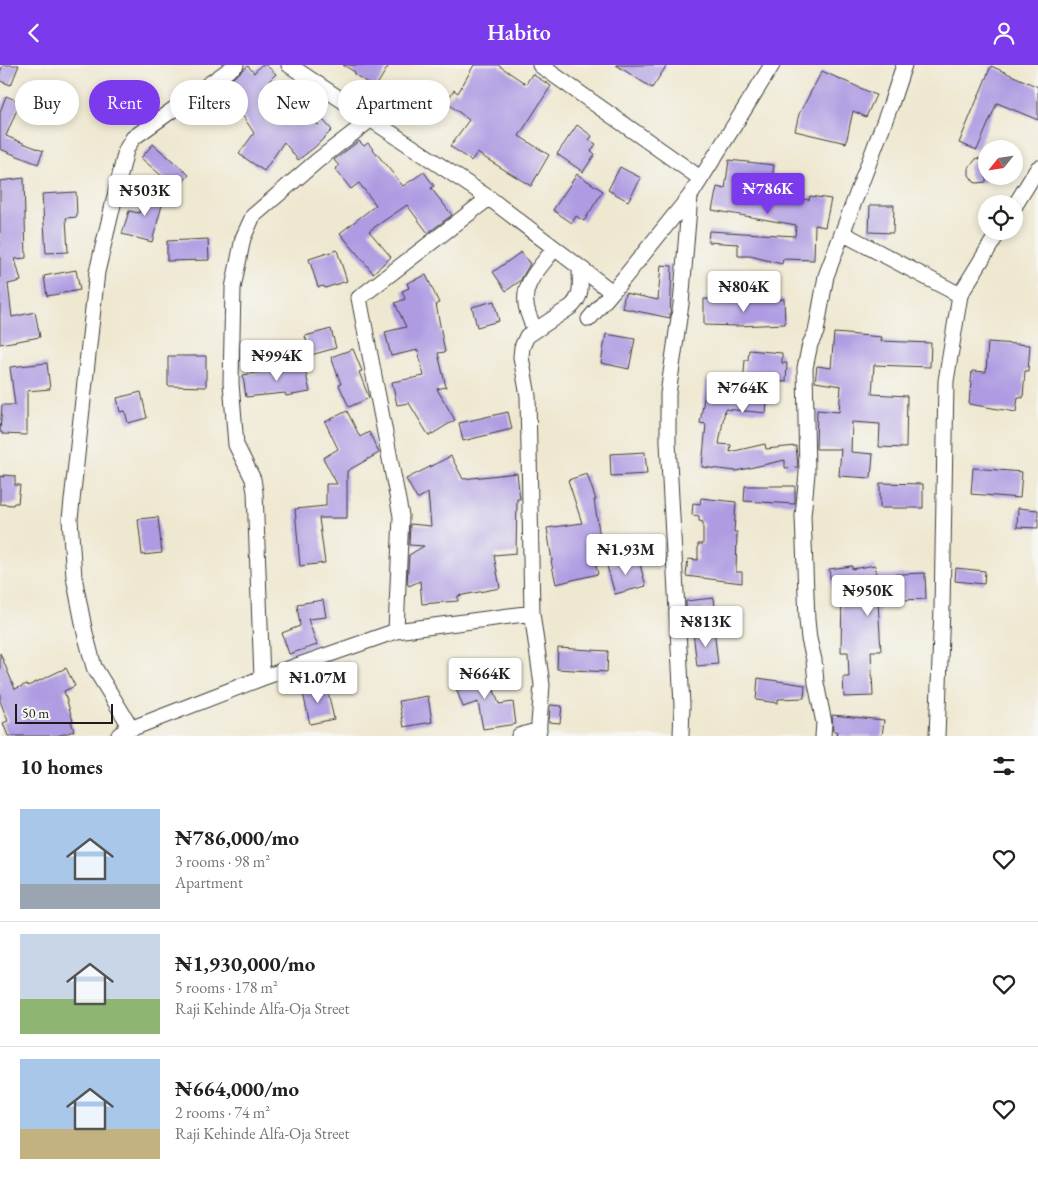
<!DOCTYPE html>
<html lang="en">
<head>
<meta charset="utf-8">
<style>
  :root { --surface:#fff; --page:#f6f6f6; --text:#202124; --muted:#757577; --line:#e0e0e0; --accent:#7c3aed }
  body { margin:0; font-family:"EB Garamond",serif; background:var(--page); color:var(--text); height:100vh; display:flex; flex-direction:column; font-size:19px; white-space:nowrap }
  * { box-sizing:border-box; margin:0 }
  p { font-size:16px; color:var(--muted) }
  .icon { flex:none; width:28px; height:28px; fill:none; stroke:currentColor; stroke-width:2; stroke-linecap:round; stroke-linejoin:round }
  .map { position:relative; height:671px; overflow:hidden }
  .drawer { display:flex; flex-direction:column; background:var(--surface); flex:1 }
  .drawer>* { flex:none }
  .hud { position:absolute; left:15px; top:15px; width:500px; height:45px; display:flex; gap:10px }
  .needle { width:32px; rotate:240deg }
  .controls { position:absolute; left:978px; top:75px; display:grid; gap:10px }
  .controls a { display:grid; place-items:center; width:45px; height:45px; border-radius:50%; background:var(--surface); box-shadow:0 2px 8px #0003; font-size:25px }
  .scale { position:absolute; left:15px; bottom:12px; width:98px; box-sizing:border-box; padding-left:5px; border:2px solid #1c1c1c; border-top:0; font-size:14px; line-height:18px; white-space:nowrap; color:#1c1c1c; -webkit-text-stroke:4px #f6f6f2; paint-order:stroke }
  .price { position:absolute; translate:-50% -42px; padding:0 11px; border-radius:5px; background:#fff; color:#222; font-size:16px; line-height:32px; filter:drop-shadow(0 1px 2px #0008) }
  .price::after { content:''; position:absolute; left:50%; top:30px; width:15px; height:11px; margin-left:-8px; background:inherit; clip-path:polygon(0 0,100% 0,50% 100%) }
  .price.on { background:var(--accent); color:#fff }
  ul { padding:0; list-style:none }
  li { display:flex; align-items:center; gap:15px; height:125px; padding:0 20px }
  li+li { border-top:1px solid var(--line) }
  li span { display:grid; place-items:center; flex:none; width:140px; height:100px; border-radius:0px; color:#555 }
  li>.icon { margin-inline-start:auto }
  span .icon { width:60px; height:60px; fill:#fffc; stroke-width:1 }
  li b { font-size:21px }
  h2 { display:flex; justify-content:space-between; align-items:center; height:60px; padding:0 20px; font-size:21px }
  .chip { padding:0 18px; border-radius:22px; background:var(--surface); box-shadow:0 2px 8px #0003; font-size:18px; line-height:45px }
  .chip.on { background:var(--accent); color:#fff }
  header { display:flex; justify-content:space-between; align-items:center; height:65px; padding:0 20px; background:var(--accent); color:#fff; font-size:22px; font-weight:600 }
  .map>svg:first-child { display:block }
  .building { fill:#ae9be2 }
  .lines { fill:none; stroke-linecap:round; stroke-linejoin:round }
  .minor-casing { stroke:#3c3b37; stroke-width:17 }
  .minor { stroke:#fff; stroke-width:15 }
</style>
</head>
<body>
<header><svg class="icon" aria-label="back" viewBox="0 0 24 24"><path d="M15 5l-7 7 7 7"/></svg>Habito<svg class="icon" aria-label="person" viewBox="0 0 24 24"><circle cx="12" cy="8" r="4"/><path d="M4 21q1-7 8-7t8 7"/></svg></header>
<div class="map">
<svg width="1038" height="671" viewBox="0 0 1038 671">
  <rect width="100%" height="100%" fill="#f6f6f2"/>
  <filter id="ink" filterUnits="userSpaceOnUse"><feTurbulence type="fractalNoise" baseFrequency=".02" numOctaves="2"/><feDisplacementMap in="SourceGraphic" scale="10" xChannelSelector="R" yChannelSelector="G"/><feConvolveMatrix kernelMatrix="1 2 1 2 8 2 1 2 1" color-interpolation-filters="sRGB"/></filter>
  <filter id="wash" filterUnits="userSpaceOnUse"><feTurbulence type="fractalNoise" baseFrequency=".0096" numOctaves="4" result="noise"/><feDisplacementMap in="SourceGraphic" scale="20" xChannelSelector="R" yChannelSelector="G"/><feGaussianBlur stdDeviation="1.12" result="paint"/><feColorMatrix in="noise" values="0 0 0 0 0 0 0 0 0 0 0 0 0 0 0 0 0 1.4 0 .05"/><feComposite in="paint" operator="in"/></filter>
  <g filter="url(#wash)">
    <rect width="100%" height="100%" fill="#efe8d1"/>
    <g id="blocks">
      <path class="building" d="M3,0H19L11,20L0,16V7Z
        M261,0H266L276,9L263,22L281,50L294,37L318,60L323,55L332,65L315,82L298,95L284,77L264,106L239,89L254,68L237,42L232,46L216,26L248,1L254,8Z
        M343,0H389L375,23L354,9L355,7Z
        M474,0H498L526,19L532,9L551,21L519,71L549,90L531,121L477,88L471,96L450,81L469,55L446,37L454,25L458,28Z
        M616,0H667L652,23Z
        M991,1L1038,22V55L997,38L977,85L959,78Z
        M822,6L876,30L866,52L853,46L846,78L795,66L799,49Z
        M6,31L20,37L6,71L43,86L38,99L0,84V47Z
        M577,60L592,71L589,75L596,79L591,86L595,89L583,107L557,89Z
        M359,76L364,81L368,78L403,121L424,107L434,121L431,123L452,150L428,168L407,140L369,166L391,192L373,208L340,168L376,140L359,118L351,124L335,104L339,101L334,95Z
        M153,79L189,110L177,124L141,93Z
        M977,93L986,96V117L977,118L974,117L969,110V102Z
        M729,95L774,100L770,129L809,135L810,131L831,134L825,162L815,160L814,195L783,194L782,199L750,191H738V179L708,177L709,166L795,171L796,160L712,145L717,122L725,124Z
        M620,102L641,113L628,136L608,125Z
        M577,109L603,126L584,156L576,151L572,158L553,145Z
        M24,113L26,193L15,194L21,216L8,219L12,252L35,247L40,272L0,279V116Z
        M144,125L165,129L152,177L122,169L129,146L139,148Z
        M76,127L77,152L66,153L68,187L46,188L42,129Z
        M870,140H894L893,168L869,167Z
        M208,174L209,195L167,196V176Z
        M337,185L347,216L325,223L324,221L318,222L309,194Z
        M521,187L530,199L520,216L506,226L493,207Z
        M661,200L672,201L670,253L622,243L625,228L658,235Z
        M76,205L80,225L47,231L44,211Z
        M426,210L439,238L436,239L445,287L438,288L446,322L437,324L455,355L429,371L409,338L397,340L392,317L424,311L418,285L391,291L385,267L406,262L395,238L405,234L402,226L409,223L407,218Z
        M704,234L754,236L784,234L785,259L738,261L704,260Z
        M494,236L499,256L477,262L472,242Z
        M331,264L336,283L311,290L305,271Z
        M834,268L882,272L881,276L931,278L930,302L874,300L872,329L907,331L906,383L879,382L880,359L852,357L851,387L873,389L871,413L839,411L841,384H816L817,345L839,347L841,321L815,317L817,301L831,303Z
        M606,269L635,274L629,304L601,298Z
        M988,277L1030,280L1028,306H1025L1023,333L1018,332L1016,347L969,339L972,306L986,307Z
        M353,284L362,306L359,307L369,333L349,342L339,320L341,319L331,292Z
        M749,285L782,288V298H787L786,317L769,316L766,348L725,344L719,379L731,380L730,387L765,379L766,384L796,381L798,402L785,403V395L736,406L702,402L706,359L700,358L707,315L743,320L745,295H748Z
        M168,291H206V322L168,321Z
        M47,298L50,324L27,326V370L2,369V367H0L2,340H15L10,302Z
        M304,300L310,327L286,331L285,328L246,332L243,310Z
        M141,327L147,353L128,358L125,346L120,347L117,333Z
        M347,346L360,372L369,367L379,388L347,406V453H319L325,498L300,501L295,444L326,441V419H337L323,393L338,384L325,357Z
        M508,347L512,364L463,376L459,358Z
        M645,387L647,409L611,411L610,389Z
        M451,391L463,414L517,408L520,434H517L516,488L494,490L500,523L458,531V536L422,539L420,516L409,521L407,518L409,490L424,481L409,480L410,459L431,461L428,428L417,434L406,414Z
        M973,403L1022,407L1020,433L971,429Z
        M587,409L596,435H594L600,472L590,474L598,509L556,519L551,496H552L547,463L582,458L568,415Z
        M4,410L15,411V420H20L18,438H14L13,440L0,439V411L4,412Z
        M880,418L923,419V443H880Z
        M745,421H795V439L744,436Z
        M701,433L736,437L734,467H737L736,507H742V518L686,511L688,494L698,495V479H703V457L699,456V451L692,450L693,438L700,439Z
        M1018,443L1038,445V463L1017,462Z
        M158,452L162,488L142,490L138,454Z
        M638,493L646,521L615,529L607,501Z
        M875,500L876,510L925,508L926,534L878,536L881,586H871L873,631L844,632L843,612H849L848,587H841L842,525L832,526L829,504L852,501V504Z
        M956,503L985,506L984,519L955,516Z
        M714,533L715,543L686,546V536Z
        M323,535L326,552L308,554L317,580L289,589L282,568L300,561L297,539Z
        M714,564L718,599L697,601L693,567Z
        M558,583L608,586L607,607L557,604Z
        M0,588L15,624L27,619L28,621L66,603L75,621L64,626L73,656H71L74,666L57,671H8L3,658L8,656L0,636Z
        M486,603L499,639L513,637L516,659L483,664L478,637L463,642L453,615Z
        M758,613L805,620L804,633L778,634V638L756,635Z
        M326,618L334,654L310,659L302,624Z
        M428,631L432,657L404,662L399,636Z
        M550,640L562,641L560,658L549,657Z
        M832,650L884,655L882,671H836L837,666H833Z"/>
    </g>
  </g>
  <g filter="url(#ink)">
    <use href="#blocks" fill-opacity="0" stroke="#3c3b37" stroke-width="1"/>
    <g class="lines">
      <g class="minor-casing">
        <path id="minor" d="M289,0L489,133L612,227
          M540,0L700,113
          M1014,142L1038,103
          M842,168L960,230
          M589,254L624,213L690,131L772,0
          M535,264C514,226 531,214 554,184
          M396,566L401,451L359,233L489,133
          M262,613L255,427L253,414L236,380L231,318L233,223L243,173L253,151L317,96L370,55
          M125,666L127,656L94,602L85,568L74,512L70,454L97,207L126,85L133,73L236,0
          M119,670L125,666L262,613L396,566L532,548
          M519,671L539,665
          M538,671L542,620L532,548L528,331L521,292L522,282L527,271L572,241C583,230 580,219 580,204
          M681,671L682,640L668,377V329L681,239L690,131
          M823,671L824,658L816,618L814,595L809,574L807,555L803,451L807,408L805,303L810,279L816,267L826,211L891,39L904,0
          M937,671L942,544L946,316L960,230L999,166"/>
      </g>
      <use href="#minor" class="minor"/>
    </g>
  </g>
</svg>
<div class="controls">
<a><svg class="needle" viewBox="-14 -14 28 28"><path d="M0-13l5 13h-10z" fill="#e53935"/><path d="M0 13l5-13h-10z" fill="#757577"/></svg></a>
<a><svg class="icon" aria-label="locate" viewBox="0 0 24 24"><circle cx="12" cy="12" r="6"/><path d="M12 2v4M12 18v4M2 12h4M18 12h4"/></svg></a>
</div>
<div class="scale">50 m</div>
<b class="price on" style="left:768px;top:150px">₦786K</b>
<b class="price" style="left:145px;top:152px">₦503K</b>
<b class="price" style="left:744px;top:248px">₦804K</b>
<b class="price" style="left:277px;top:317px">₦994K</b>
<b class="price" style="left:743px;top:349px">₦764K</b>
<b class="price" style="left:626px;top:511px">₦1.93M</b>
<b class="price" style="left:868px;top:552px">₦950K</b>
<b class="price" style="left:706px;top:583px">₦813K</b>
<b class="price" style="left:485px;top:635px">₦664K</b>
<b class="price" style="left:318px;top:639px">₦1.07M</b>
<div class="hud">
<a class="chip">Buy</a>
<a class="chip on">Rent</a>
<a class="chip">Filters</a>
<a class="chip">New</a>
<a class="chip">Apartment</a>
</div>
</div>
<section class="drawer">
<h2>10 homes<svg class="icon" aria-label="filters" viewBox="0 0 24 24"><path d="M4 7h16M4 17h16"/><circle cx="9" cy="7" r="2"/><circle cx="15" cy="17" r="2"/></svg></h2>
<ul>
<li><span style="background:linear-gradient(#a9c7e8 75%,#9aa5b1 0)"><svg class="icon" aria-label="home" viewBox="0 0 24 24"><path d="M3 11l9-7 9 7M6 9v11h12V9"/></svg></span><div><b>₦786,000/mo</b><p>3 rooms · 98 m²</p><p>Apartment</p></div><svg class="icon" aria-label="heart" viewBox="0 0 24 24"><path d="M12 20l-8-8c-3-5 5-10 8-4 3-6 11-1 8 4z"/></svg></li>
<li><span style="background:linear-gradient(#c9d6e8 65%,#8fb573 0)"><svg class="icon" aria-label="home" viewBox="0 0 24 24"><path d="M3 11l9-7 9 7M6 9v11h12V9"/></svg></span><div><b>₦1,930,000/mo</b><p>5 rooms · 178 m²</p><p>Raji Kehinde Alfa-Oja Street</p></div><svg class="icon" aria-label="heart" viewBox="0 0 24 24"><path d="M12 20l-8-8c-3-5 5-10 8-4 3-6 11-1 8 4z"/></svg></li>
<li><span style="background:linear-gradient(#a9c7e8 70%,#c2b280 0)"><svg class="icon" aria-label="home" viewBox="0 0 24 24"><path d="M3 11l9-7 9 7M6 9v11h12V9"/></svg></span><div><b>₦664,000/mo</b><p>2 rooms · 74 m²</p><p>Raji Kehinde Alfa-Oja Street</p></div><svg class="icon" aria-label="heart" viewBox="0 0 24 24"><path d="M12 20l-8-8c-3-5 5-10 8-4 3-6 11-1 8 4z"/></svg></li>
</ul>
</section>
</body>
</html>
